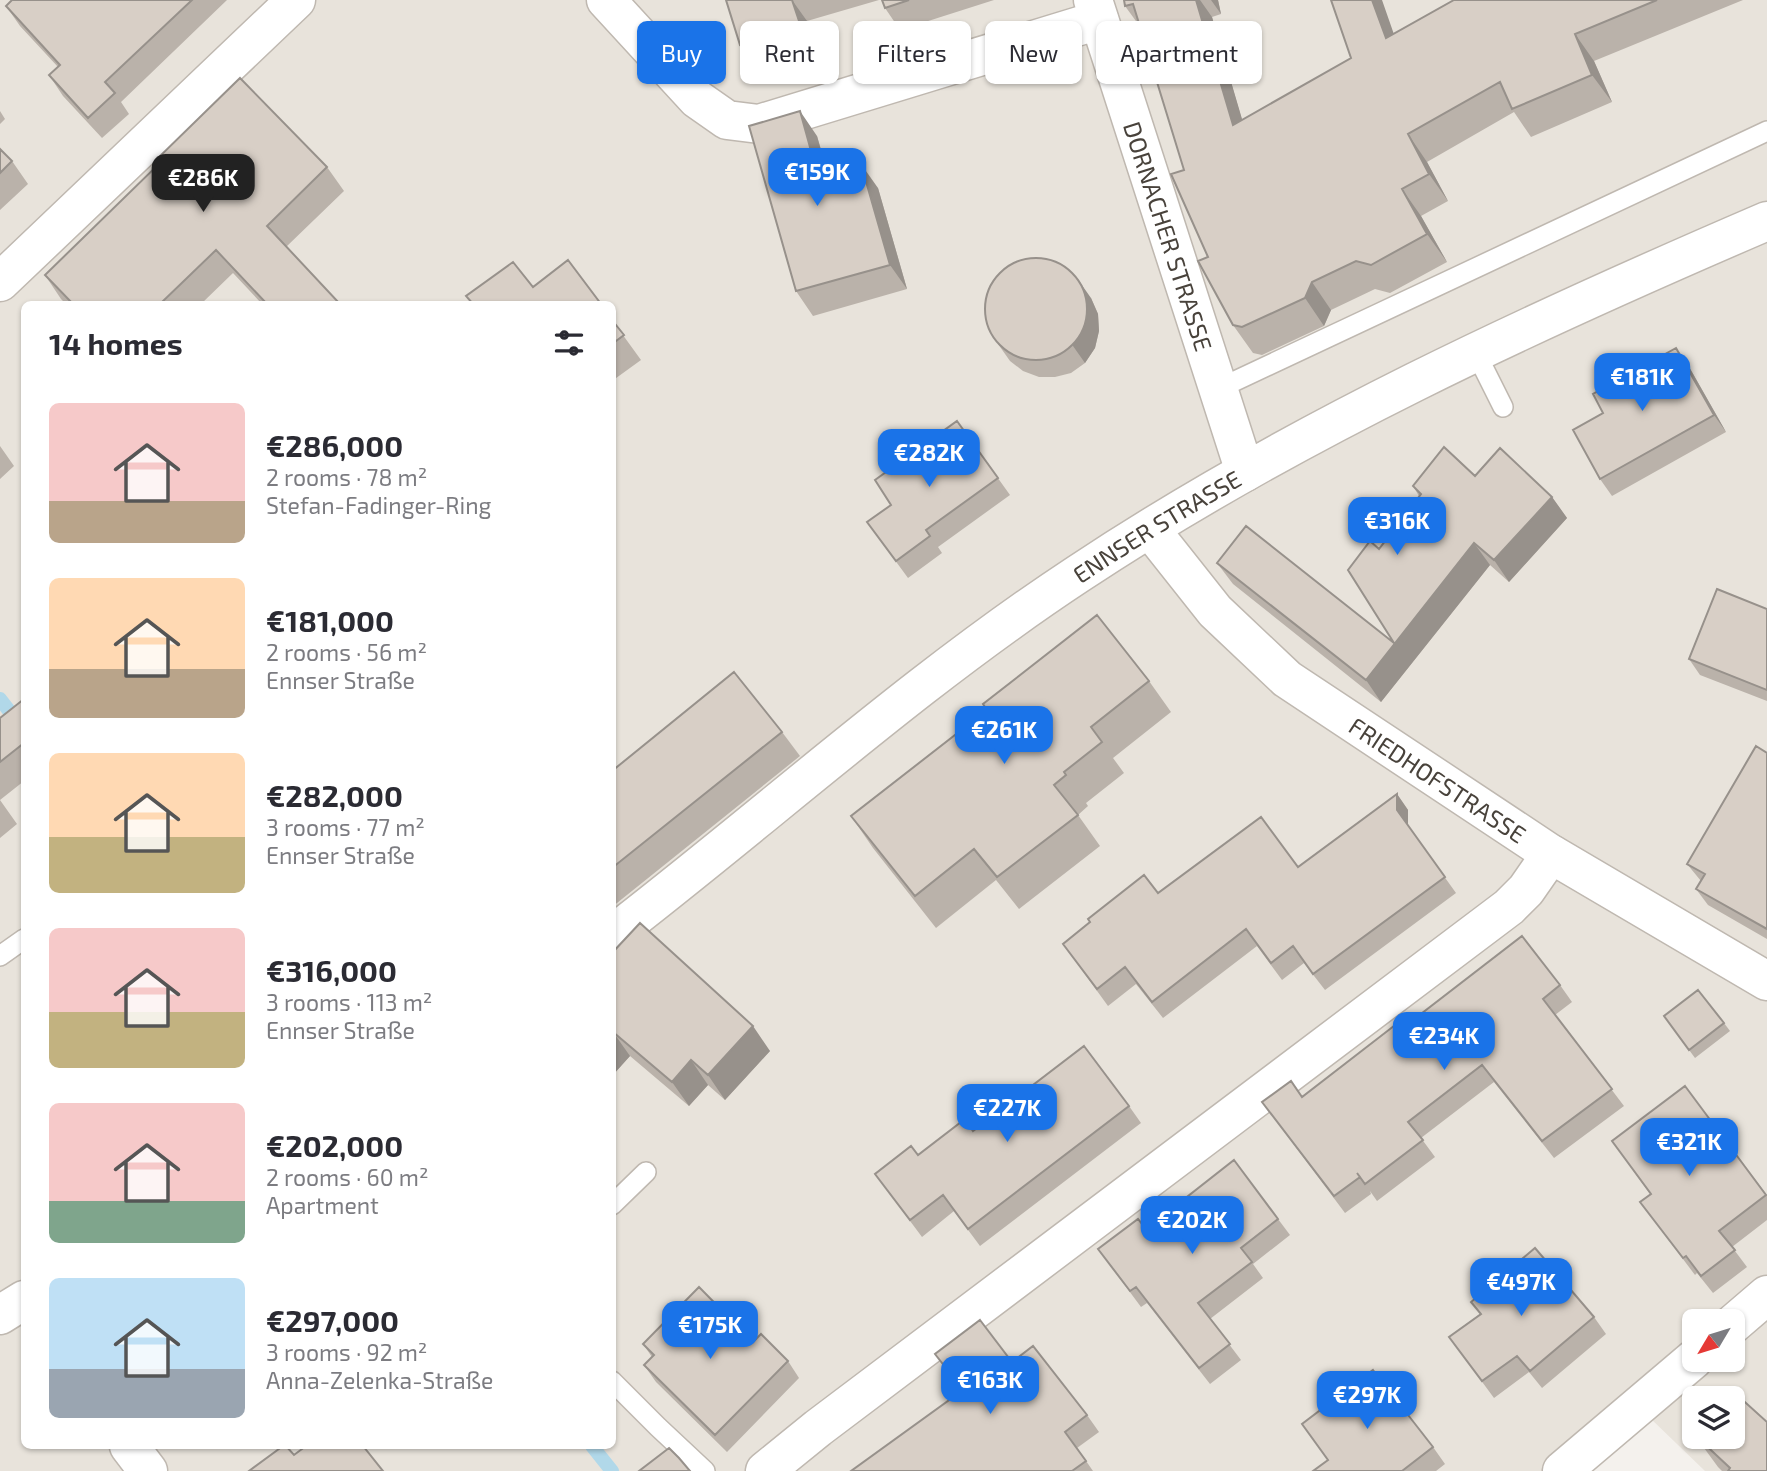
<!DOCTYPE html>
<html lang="en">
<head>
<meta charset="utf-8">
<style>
  :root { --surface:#fff; --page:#f7f7f7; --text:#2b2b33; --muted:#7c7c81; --accent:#1a73e8 }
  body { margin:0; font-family:"Exo 2",sans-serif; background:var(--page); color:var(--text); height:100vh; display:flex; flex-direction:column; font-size:26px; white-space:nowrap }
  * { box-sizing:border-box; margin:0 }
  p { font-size:23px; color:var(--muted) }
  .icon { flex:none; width:38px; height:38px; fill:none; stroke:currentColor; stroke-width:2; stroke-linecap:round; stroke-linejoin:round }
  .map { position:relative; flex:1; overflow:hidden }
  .details { position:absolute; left:21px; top:301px; width:595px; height:1148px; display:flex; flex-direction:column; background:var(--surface); border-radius:10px; box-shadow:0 2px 5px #0004 }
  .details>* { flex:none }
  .hud { position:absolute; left:637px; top:21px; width:665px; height:63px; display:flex; gap:14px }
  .needle { width:46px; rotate:232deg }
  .buttons { position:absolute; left:1682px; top:1309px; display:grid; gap:14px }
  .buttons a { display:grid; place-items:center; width:63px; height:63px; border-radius:10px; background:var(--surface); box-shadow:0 2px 5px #0004; font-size:35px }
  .price { position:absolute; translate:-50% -60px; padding:0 16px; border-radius:14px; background:var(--accent); color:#fff; font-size:23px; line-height:46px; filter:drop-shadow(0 2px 4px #0008) }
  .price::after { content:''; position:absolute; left:50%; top:42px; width:21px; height:16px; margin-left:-10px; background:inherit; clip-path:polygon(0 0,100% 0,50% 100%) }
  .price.selected { background:#222; color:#fff }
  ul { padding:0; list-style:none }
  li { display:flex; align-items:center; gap:21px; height:175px; padding:0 28px }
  li span { display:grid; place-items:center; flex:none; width:196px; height:140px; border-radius:10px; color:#555 }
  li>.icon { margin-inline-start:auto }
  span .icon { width:84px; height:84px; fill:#fffc; stroke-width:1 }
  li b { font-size:30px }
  h2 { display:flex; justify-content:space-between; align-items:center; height:84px; padding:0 28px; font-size:30px }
  .chip { padding:0 24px; border-radius:10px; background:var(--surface); box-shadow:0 2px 5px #0004; font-size:24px; line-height:63px }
  .chip.selected { background:var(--accent); color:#fff }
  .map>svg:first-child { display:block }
  .residential { fill:#e8e3db; fill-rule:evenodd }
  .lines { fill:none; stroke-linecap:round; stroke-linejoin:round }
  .stream { stroke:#b1d8e9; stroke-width:14 }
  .service-casing { stroke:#bfb8b0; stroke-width:22 }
  .minor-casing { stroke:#bfb8b0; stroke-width:41 }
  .tertiary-casing { stroke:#bfb8b0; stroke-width:41 }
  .service { stroke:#fff; stroke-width:19 }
  .minor { stroke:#fff; stroke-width:38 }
  .tertiary { stroke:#fff; stroke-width:38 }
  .wall { fill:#bab2aa }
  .shaded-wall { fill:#97918b }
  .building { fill:#d8cfc6; stroke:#97918b; stroke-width:2 }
  .labels { text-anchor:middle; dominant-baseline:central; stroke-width:7; stroke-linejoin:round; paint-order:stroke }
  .street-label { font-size:24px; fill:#48423b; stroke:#fff }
</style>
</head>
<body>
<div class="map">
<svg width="1767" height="1471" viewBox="0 0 1767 1471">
  <rect width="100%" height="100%" fill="#f4f1ed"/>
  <path class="residential" d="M0,0H1767V1471H1705L1649,1417L1586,1471H0ZM24,304H612V1446H24ZM1694,1321H1732V1360H1694ZM1694,1398H1732V1437H1694Z"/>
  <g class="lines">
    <path class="stream" d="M0,699L24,730
      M592,1446L612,1471"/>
    <g class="service-casing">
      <path id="service" d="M1476,353L1503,407
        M1218,389L1767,131
        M0,956L24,939
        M612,1205L646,1172
        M612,1381L658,1427L705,1471"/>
    </g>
    <g class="minor-casing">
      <g id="minor">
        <path d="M606,0L697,99L727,120L759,124L1099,20"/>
        <path id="s1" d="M1093,0L1245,472"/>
        <path d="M0,282L296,0"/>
        <path id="s2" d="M1150,529L1215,611L1287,679L1551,854L1767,981"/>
        <path d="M1732,1325L1767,1295"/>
        <path d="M129,1446L148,1471"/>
        <path d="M765,1471L818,1428L1509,907L1526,890L1551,854"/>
        <path d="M1562,1471L1694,1359"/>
      </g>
    </g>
    <g class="tertiary-casing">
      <g id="tertiary">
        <path id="s3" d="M612,935C768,815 914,682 1078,574C1292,432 1532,322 1767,221"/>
        <path d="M0,1315L24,1300"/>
      </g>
    </g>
    <use href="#service" class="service"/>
    <use href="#minor" class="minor"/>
    <use href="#tertiary" class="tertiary"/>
  </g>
  <path class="wall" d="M12,0H227L121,102L129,114L102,138L63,96L49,75L58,67L20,26L6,6Z
    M726,0H879L807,21L817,49L756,68L740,45Z
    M882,0H994L900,30L885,8Z
    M1124,0H1218L1221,14L1212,17L1242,120L1454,0H1743L1594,61L1612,102L1531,137L1514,112L1427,162L1448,201L1421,216L1447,262L1390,293L1375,289L1331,310L1324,326L1262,355L1253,353L1233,325L1208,257L1184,170L1141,28L1125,6Z
    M0,111L5,119L0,124Z
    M817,136L828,173L878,188L907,289L813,316L796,291Z
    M0,149L12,161L28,184L0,210Z
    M159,157L327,167L344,191L286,247L340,304H262L233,273L201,304H66L61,299L45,275L162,161Z
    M1091,298L1098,314L1099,331L1095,348L1085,363L1071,373L1055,377H1039L1023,371L1010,361L998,344Z
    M612,320L641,360L612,381Z
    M1676,348L1688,365L1726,432L1612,496L1600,479L1603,413Z
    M957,421L1010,495L938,547L942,553L908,578L867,522L891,505Z
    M0,446L14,466L0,479Z
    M1475,476L1552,497L1567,518L1509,582L1490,565L1381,702L1233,584L1217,563L1394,643L1379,549L1419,496L1413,486Z
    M1767,609V701L1700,675L1689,659Z
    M1149,681L1171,712L1113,758L1124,773L1086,803L1088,806L1078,815L1100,846L1019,909L996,880L936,928L873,848L851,816Z
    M24,699V781L0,800L17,824L0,838V718Z
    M782,732L800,756L612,907V771Z
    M1767,753V939L1708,905L1696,889L1701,881L1687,864Z
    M1397,794L1408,810V826L1456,893L1325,990L1304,963L1282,980L1257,946L1163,1018L1136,984L1108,1006L1063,944L1158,893L1298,867Z
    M612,953L770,1051L725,1100L708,1085L689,1106L630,1056L612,1076Z
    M1560,985L1572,1002L1555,1015L1624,1106L1554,1158L1494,1082L1421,1138L1435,1157L1377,1201L1370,1191L1371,1194L1345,1213L1262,1102L1302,1097L1404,1027Z
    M1664,1016L1724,1023L1730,1031L1695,1058Z
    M1685,1086L1767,1195V1220L1732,1247L1747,1267L1713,1293L1697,1273L1695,1275L1640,1202L1650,1194L1612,1141Z
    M1129,1106L1141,1123L980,1246L954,1211L922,1237L875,1174L973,1131Z
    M1278,1219L1290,1235L1253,1264L1263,1278L1210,1319L1241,1360L1210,1384L1147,1303L1141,1307L1098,1249L1146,1229Z
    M1471,1302L1594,1317L1606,1334L1542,1388L1529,1372L1494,1398L1449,1337L1480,1314Z
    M753,1342L788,1361L799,1378L727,1452L656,1382L644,1365L652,1357L643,1344Z
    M935,1354L1012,1362L1087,1415L1099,1432L1077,1448L1093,1471H851L963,1390Z
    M1302,1424L1433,1447L1445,1464L1436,1471H1313L1328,1460Z
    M1696,1437L1767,1471H1722L1718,1467Z"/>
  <path class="shaded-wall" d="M792,0L807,21L817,49L801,27Z
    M1196,0H1200L1212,17L1252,153L1233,125Z
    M1211,0H1218L1221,14Z
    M1372,0H1382L1405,66L1386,38Z
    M1575,34L1594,61L1612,102L1592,75Z
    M800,111L817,136L835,200L818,176Z
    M1408,134L1427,162L1448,201L1429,174Z
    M861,164L878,188L907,289L890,265Z
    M1402,189L1421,216L1447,262L1427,234Z
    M1079,281L1091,298L1098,314L1099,331L1095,348L1085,363L1073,346Z
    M1312,282L1331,310L1324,326L1305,298Z
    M1676,348L1688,365L1726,432L1714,415Z
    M1552,497L1567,518L1509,582L1494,560Z
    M1474,543L1490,565L1381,702L1366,680Z
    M1397,794L1408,810V827L1397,810Z
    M753,1026L770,1051L725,1100L708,1075Z
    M612,1032H613L630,1056L612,1076Z
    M691,1060L708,1085L689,1106L672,1082Z"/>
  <path class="building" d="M12,0H192L105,82L115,93L88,118L49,75L60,65L6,6Z
    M726,0H792L801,27L740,45Z
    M882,0H909L885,8Z
    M1124,0H1196L1233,125L1351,58L1331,0H1372L1386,38L1454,0H1657L1575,34L1592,75L1512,109L1500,82L1408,134L1429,174L1402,189L1427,234L1371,265L1356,261L1312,282L1305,298L1242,327L1233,325L1198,261L1208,257L1171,174L1184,170L1133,4L1125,6Z
    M240,78L327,167L267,226L340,304H267L216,250L160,304H73L45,275L162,161L159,157Z
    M800,111L818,176L861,164L890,265L796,291L749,126Z
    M0,149L12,161L0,173Z
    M985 309a51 51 0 1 1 102 0a51 51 0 1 1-102 0Z
    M568,260L601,304H473L466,296L513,262L533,287Z
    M612,320L624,335L612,344Z
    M1676,348L1714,415L1600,479L1573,430L1603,413L1593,394Z
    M957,421L998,478L926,530L930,536L896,561L867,522L891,505L875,480Z
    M1444,447L1475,476L1500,448L1552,497L1494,560L1474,543L1366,680L1217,563L1246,526L1394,643L1348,570L1370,541L1379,549L1421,494L1413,486Z
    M1717,589L1767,609V690L1689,659Z
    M1097,615L1149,681L1091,727L1102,742L1064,772L1066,775L1054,785L1078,815L997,877L974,849L915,896L851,816L987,710L983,704Z
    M734,672L782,732L612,868V771Z
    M24,699V743L0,762V718Z
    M1756,746L1767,753V929L1696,889L1705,874L1687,864Z
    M1397,794V810L1445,877L1313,974L1293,946L1271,963L1246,929L1152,1002L1125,967L1097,989L1063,944L1090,922L1088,919L1144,875L1158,893L1261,817L1298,867Z
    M640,923L753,1026L708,1075L691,1060L672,1082L613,1032H612V953Z
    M1522,936L1560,985L1543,999L1612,1089L1542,1141L1482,1065L1408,1122L1423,1140L1365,1184L1357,1173L1360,1177L1334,1196L1262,1102L1291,1081L1302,1097L1399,1022L1404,1027Z
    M1698,990L1724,1023L1689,1050L1664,1016Z
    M1084,1046L1129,1106L968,1229L943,1195L910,1220L875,1174L911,1146L918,1155L965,1119L973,1131Z
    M1685,1086L1766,1195L1719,1231L1735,1250L1701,1276L1686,1256L1683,1258L1640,1202L1651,1194L1612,1141Z
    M1234,1160L1278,1219L1241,1248L1252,1262L1198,1303L1230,1344L1199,1368L1136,1287L1130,1291L1098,1249L1138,1219L1146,1229Z
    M1535,1248L1594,1317L1530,1371L1517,1356L1482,1381L1449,1337L1481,1314L1471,1302Z
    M699,1287L753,1342L761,1334L788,1361L715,1435L644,1365L654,1355L643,1344Z
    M980,1320L1012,1362L1033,1346L1087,1415L1065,1432L1086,1461L1072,1471H851L963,1390L935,1354Z
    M1373,1370L1433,1447L1402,1471H1313L1328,1460L1302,1424Z
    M1736,1394L1767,1422V1471H1728L1730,1468L1697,1437H1732V1398Z
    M283,1446H286L294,1455L306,1446H363L383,1471H249Z
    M669,1448L679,1458L690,1471H639Z"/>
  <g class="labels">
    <g class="street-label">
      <text stroke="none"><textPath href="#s1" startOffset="248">DORNACHER STRASSE</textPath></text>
      <text stroke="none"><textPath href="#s3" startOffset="682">ENNSER STRASSE</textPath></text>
      <text stroke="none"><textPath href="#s2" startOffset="385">FRIEDHOFSTRASSE</textPath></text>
    </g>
  </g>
</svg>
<div class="buttons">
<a><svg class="needle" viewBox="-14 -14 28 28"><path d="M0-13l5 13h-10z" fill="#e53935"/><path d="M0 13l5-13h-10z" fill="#7c7c81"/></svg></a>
<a><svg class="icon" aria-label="layers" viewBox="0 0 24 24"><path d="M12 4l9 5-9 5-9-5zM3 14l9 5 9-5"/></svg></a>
</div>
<b class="price" style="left:817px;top:208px">€159K</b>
<b class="price selected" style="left:203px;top:214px">€286K</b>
<b class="price" style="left:1642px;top:413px">€181K</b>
<b class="price" style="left:929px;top:489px">€282K</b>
<b class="price" style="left:1397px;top:557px">€316K</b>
<b class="price" style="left:1004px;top:766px">€261K</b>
<b class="price" style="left:1444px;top:1072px">€234K</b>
<b class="price" style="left:1007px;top:1144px">€227K</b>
<b class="price" style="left:1689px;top:1178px">€321K</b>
<b class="price" style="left:1192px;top:1256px">€202K</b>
<b class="price" style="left:1521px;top:1318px">€497K</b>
<b class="price" style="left:710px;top:1361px">€175K</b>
<b class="price" style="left:990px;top:1416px">€163K</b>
<b class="price" style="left:1367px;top:1431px">€297K</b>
<div class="hud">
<a class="chip selected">Buy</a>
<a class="chip">Rent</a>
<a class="chip">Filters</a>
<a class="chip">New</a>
<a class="chip">Apartment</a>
</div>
<section class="details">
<h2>14 homes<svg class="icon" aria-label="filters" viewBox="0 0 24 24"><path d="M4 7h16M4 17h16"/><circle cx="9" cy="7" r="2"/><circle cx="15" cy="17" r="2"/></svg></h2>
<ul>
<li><span style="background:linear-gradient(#f6c9c9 70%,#b9a48a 0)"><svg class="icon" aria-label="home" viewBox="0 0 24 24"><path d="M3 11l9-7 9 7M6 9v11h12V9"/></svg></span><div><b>€286,000</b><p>2 rooms · 78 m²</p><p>Stefan-Fadinger-Ring</p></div></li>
<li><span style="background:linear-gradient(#ffd9b3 65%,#b9a48a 0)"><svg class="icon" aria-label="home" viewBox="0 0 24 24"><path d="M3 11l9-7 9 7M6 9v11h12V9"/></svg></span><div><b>€181,000</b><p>2 rooms · 56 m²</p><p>Ennser Straße</p></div></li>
<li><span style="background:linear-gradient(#ffd9b3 60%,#c2b280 0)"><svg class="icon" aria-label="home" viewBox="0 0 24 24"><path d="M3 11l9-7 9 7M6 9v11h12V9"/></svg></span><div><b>€282,000</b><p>3 rooms · 77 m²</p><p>Ennser Straße</p></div></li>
<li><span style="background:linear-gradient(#f6c9c9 60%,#c2b280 0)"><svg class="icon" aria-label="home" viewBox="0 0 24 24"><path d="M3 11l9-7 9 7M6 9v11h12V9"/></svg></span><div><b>€316,000</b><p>3 rooms · 113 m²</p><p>Ennser Straße</p></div></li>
<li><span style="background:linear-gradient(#f6c9c9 70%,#7fa58c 0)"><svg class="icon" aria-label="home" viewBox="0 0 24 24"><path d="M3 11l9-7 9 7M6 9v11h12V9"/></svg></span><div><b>€202,000</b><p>2 rooms · 60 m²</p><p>Apartment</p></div></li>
<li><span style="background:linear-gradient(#bfe0f5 65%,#9aa5b1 0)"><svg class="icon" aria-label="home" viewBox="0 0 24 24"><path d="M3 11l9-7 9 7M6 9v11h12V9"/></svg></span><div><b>€297,000</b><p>3 rooms · 92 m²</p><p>Anna-Zelenka-Straße</p></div></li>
</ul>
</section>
</div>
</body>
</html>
